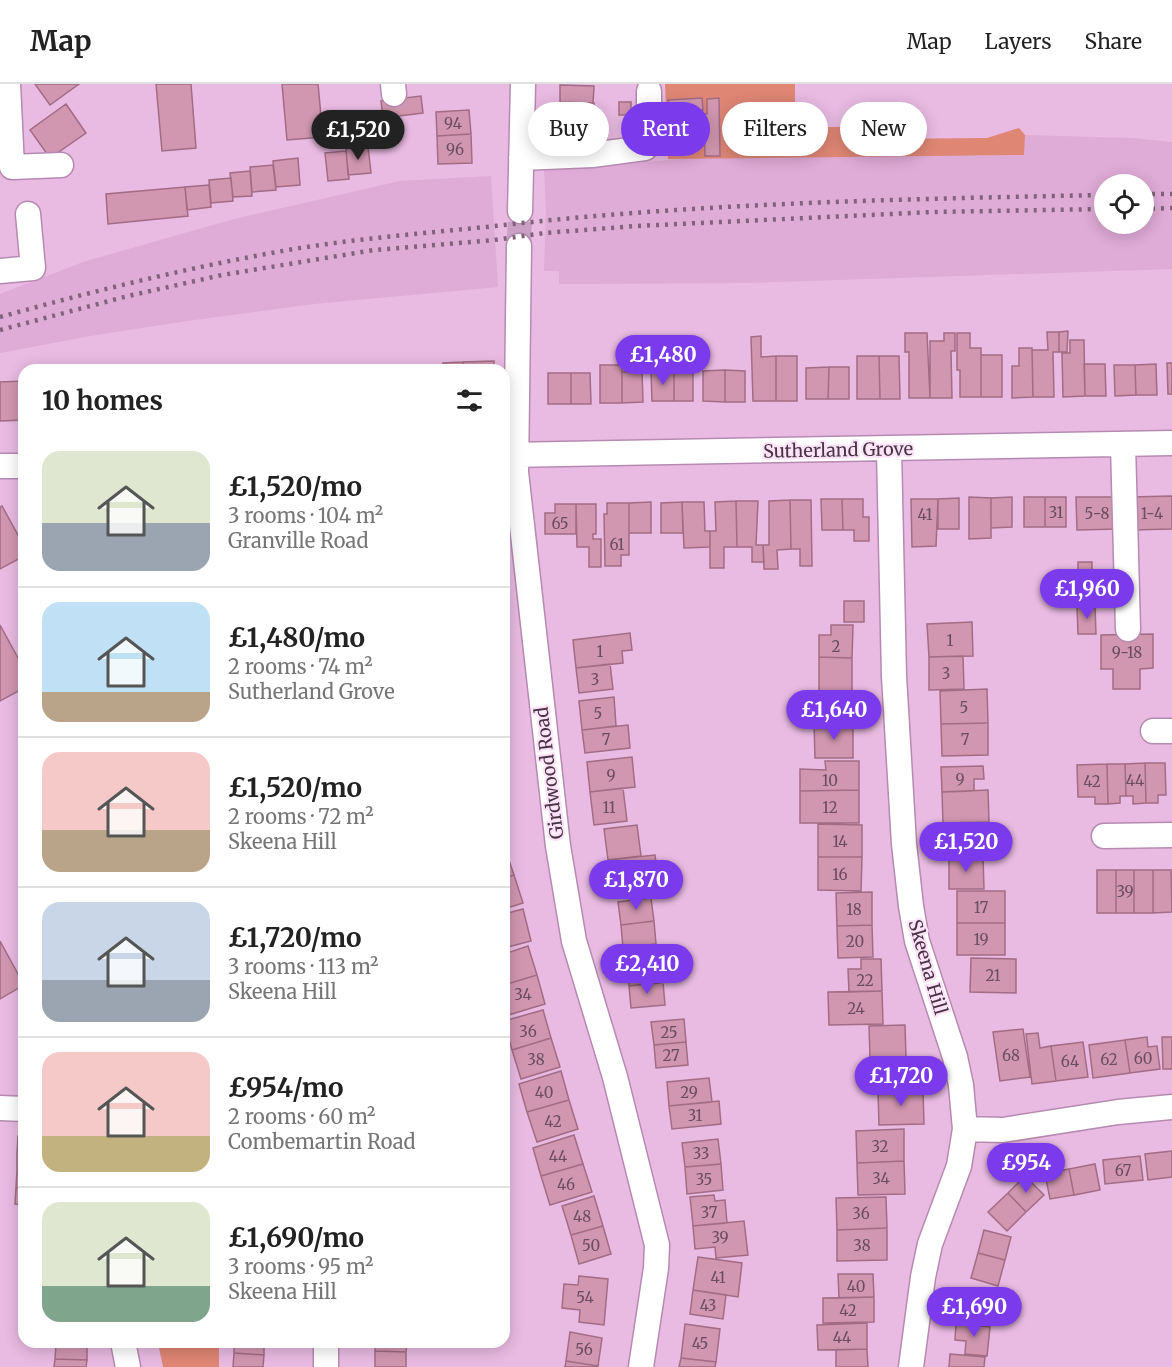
<!DOCTYPE html>
<html lang="en">
<head>
<meta charset="utf-8">
<style>
  :root { --surface:#fff; --page:#f6f6f6; --text:#222; --muted:#767676; --line:#e0e0e0; --accent:#7c3aed }
  body { margin:0; font-family:Merriweather,serif; background:var(--page); color:var(--text); height:100vh; display:flex; flex-direction:column; font-size:22px; white-space:nowrap }
  * { box-sizing:border-box; margin:0 }
  p { font-size:20px; color:var(--muted) }
  .icon { flex:none; width:33px; height:33px; fill:none; stroke:currentColor; stroke-width:2; stroke-linecap:round; stroke-linejoin:round }
  .map { position:relative; flex:1; overflow:hidden }
  .side { position:absolute; left:18px; top:280px; width:492px; height:984px; display:flex; flex-direction:column; background:var(--surface); border-radius:18px; box-shadow:0 3px 15px #0003 }
  .side>* { flex:none }
  .guide { position:absolute; left:528px; top:18px; width:554px; height:54px; display:flex; gap:12px }
  .controls { position:absolute; left:1094px; top:90px; display:grid; gap:12px }
  .controls a { display:grid; place-items:center; width:60px; height:60px; border-radius:50%; background:var(--surface); box-shadow:0 3px 15px #0003; font-size:30px }
  .price { position:absolute; translate:-50% -51px; padding:0 14px; border-radius:21px; background:var(--accent); color:#fff; font-size:20px; line-height:39px; filter:drop-shadow(0 2px 3px #0008) }
  .price::after { content:''; position:absolute; left:50%; top:36px; width:18px; height:14px; margin-left:-9px; background:inherit; clip-path:polygon(0 0,100% 0,50% 100%) }
  .price.current { background:#222; color:#fff }
  ul { padding:0; list-style:none }
  li { display:flex; align-items:center; gap:18px; height:150px; padding:0 24px }
  li+li { border-top:2px solid var(--line) }
  li span { display:grid; place-items:center; flex:none; width:168px; height:120px; border-radius:18px; color:#555 }
  li>.icon { margin-inline-start:auto }
  span .icon { width:72px; height:72px; fill:#fffc; stroke-width:1 }
  li b { font-size:26px }
  h2 { display:flex; justify-content:space-between; align-items:center; height:72px; padding:0 24px; font-size:26px }
  .chip { padding:0 21px; border-radius:27px; background:var(--surface); box-shadow:0 3px 15px #0003; font-size:21px; line-height:54px }
  .chip.current { background:var(--accent); color:#fff }
  header { display:flex; align-items:center; gap:36px; box-sizing:border-box; height:84px; padding:0 30px; background:var(--surface); border-bottom:2px solid var(--line) }
  header strong { font-size:28px }
  nav { display:flex; gap:33px; margin-inline-start:auto; font-size:21px }
  .map>svg:first-child { display:block }
  .built { fill:#dfabd7; fill-rule:evenodd }
  .green { fill:#df8675 }
  .building { fill:#d197b0; stroke:#a26c84; stroke-width:1.5 }
  .lines { fill:none; stroke-linecap:round; stroke-linejoin:round }
  .minor-tunnel { stroke:#c99fc3; stroke-width:24; stroke-dasharray:24 12; stroke-linecap:butt }
  .minor-casing { stroke:#b78ab1; stroke-width:27 }
  .minor { stroke:#fff; stroke-width:24 }
  .rail { stroke:#80627b; stroke-width:4.5; stroke-dasharray:3 6; stroke-linecap:butt }
  .labels { text-anchor:middle; dominant-baseline:central; stroke-width:4.5; stroke-linejoin:round; paint-order:stroke }
  .number-label { font-size:15px; fill:#6a4d60 }
  .street-label { font-size:18px; fill:#483445; stroke:#fce3f8 }
</style>
</head>
<body>
<header>
<strong>Map</strong>
<nav><a>Map</a><a>Layers</a><a>Share</a></nav>
</header>
<div class="map">
<svg width="1172" height="1283" viewBox="0 0 1172 1283">
  <rect width="100%" height="100%" fill="#e9bae2"/>
  <path class="built" d="M1025,51L1131,54L1172,58V185L748,199L559,200V187H544L546,127L544,86L694,74L1023,71ZM1104,100H1143V140H1104Z
    M491,92L498,203L314,220L187,237L96,251L0,269V210L83,178L234,135L400,97Z"/>
  <path class="green" d="M665,0H795V44L873,42L875,55L987,54L1019,44L1025,51L1024,71L668,75Z
    M158,1259H219V1283H163Z"/>
  <path class="building" d="M35,0H79L50,21Z
    M156,0H191L196,64L162,67Z
    M282,0H318L323,53L287,56Z
    M560,1L594,2L593,19L560,18Z
    M421,12L423,29L383,34L381,17Z
    M702,14L703,26L692,27L693,58L670,60L668,16Z
    M719,14L720,72H705L704,30H707V15Z
    M619,18H631V31H619Z
    M560,19H594L593,37L559,36Z
    M66,20L86,49L50,74L30,46Z
    M469,26L471,50L437,52L436,28Z
    M559,36L596,37V62L558,61Z
    M471,50L472,79L438,80L437,52Z
    M368,62L371,89L348,91L346,64Z
    M346,67L349,95L328,97L325,69Z
    M298,74L300,101L276,103L273,77Z
    M273,81L276,106L252,108L250,83Z
    M250,87L252,112L233,113L230,89Z
    M231,94L233,117L211,119L209,96Z
    M209,101L211,123L187,126L185,103Z
    M185,103L188,132L108,140L106,110Z
    M1068,247L1067,268H1059V248Z
    M1047,248H1059V268H1053L1054,313H1033L1032,266H1048Z
    M905,249H927L930,314H909V268H905Z
    M944,249H955V267H951L952,314H930V257H944Z
    M957,249H970V264H981V313H960V286H957Z
    M761,252V273L776,272V317H753L751,253Z
    M1070,256H1084L1085,312L1063,313L1062,269H1070Z
    M1019,264H1032L1033,313L1012,314V282H1019Z
    M981,271H1002V313H981Z
    M776,272H797V317H776Z
    M857,272H879L880,315H857Z
    M879,272H899L900,315H880Z
    M494,277V286H464L463,278Z
    M463,278L464,286H443V279Z
    M1167,279H1172V310H1168Z
    M1084,280H1105L1106,312H1085Z
    M1156,280L1157,311H1136L1135,281Z
    M600,281H622V319H600Z
    M1114,281H1135L1136,311L1115,312Z
    M829,283L828,315H806V284Z
    M829,283H849V315H828Z
    M725,286V318L703,317V287Z
    M725,286L745,287V318H725Z
    M642,287L643,318L622,319V288Z
    M651,287H674V317H652Z
    M674,287H693V317H674Z
    M548,289H571V320H548Z
    M571,289H590L591,320H571Z
    M24,297V336L0,337V298Z
    M1172,412V445L1132,446L1131,413Z
    M969,413L991,414V454L969,455Z
    M1012,413V443L991,444V414Z
    M1024,413H1045V443H1024Z
    M1045,413H1066V443H1045Z
    M1076,413H1117L1118,445L1077,446Z
    M959,414V445H938V415Z
    M821,415H842L843,446H822Z
    M842,415H863V433H869V457H854V446H843Z
    M911,415H938L936,462L912,463Z
    M790,416H811L812,482H800V465H791Z
    M790,416L791,465L777,466L778,485H764L763,461H769V417Z
    M736,417H758L756,461H763L764,478H752V463H737Z
    M736,417L737,463H724V484H710V447H716L715,418Z
    M651,418V449H629V419Z
    M682,418L683,449H661V419Z
    M682,418H704L705,447H710V463L684,464Z
    M607,419H629V471H621V482H605L604,430H607Z
    M555,420H576V450H545V429H555Z
    M576,420H596V450H593V455H601V483H589V463H577Z
    M2,422L24,462V472L0,485V423Z
    M1078,478H1092V492H1078Z
    M844,517H864V538H844Z
    M1095,522L1096,550H1078L1077,523Z
    M972,538L973,572L929,573L927,540Z
    M0,541L24,585V604L0,617Z
    M831,541H853L852,574L819,573V551H831Z
    M630,549L632,566L622,567L623,579L576,584L573,556Z
    M1153,550V584L1140,585V605H1113V585H1101V551Z
    M963,572L964,605L929,606V573Z
    M819,573L852,574V607H819Z
    M610,580L613,605L579,609L576,584Z
    M987,605L988,639L941,640L940,607Z
    M815,608L854,609L853,640H814Z
    M614,613L616,642L582,646L579,617Z
    M988,639V671L942,672L941,640Z
    M814,640H853V674H815Z
    M628,641L630,664L585,669L582,646Z
    M632,673L635,703L590,708L587,678Z
    M825,677H859V706L800,707V685L826,686Z
    M1145,679H1165L1166,711H1158V719H1146Z
    M1145,679L1146,719L1133,720V712H1126L1125,680Z
    M1107,680H1125L1126,712H1120V719L1108,720Z
    M1107,680L1108,720H1095V713H1078L1077,681Z
    M983,682L984,695H974V707L942,708L941,683Z
    M623,704L627,737L594,741L590,708Z
    M859,706V739H800V707Z
    M988,706L989,738L943,739L942,708Z
    M818,740L862,741V773H818Z
    M948,740H984L983,772H949Z
    M637,741L641,772L608,776L604,745Z
    M504,762L514,791L504,794Z
    M655,771L659,802L611,807L608,776Z
    M949,772H983L984,805H949Z
    M818,773H862L861,807L818,806Z
    M1097,786H1116V829H1097Z
    M1116,786H1134V829H1116Z
    M1134,786H1153V829H1134Z
    M1153,786H1171L1172,828L1153,829Z
    M514,791L523,819L504,825V794Z
    M957,807H1005V839H957Z
    M872,808V841L837,842L836,809Z
    M651,814L654,837L621,841L618,818Z
    M523,825L531,857L504,864V830Z
    M654,837L656,860L623,864L621,841Z
    M957,839H1005V871H957Z
    M872,841L873,873L838,874L837,842Z
    M0,857L24,901L0,915Z
    M528,862L537,891L504,901V870Z
    M675,866L678,897L629,902L626,871Z
    M971,874L1016,875V909L970,908Z
    M861,875H881L882,907L849,908L848,885H861Z
    M537,891L545,920L505,932L504,901Z
    M663,898L665,921L631,924L629,902Z
    M882,907L883,940L829,941L828,908Z
    M543,926L551,954L512,966L504,937Z
    M684,935L686,958L654,961L651,938Z
    M905,941L906,973L870,974L869,942Z
    M1023,945L1030,993L1000,997L993,948Z
    M1038,949L1040,964L1051,962L1056,997L1032,1000L1026,950Z
    M1147,953L1148,963L1157,962L1160,985L1130,989L1125,956Z
    M1162,953H1172V985H1163Z
    M551,954L560,983L521,995L512,966Z
    M1125,956L1130,989L1093,994L1089,961Z
    M686,958L688,981L656,984L654,961Z
    M1083,958L1088,993L1056,997L1051,962Z
    M22,959H24V994H20Z
    M906,973V1007L871,1008L870,974Z
    M561,987L569,1016L527,1028L519,1000Z
    M709,994L712,1018L669,1022L667,998Z
    M923,1006L924,1040L879,1041L878,1007Z
    M569,1016L578,1045L537,1058L527,1028Z
    M719,1017L721,1040L672,1045L669,1022Z
    M904,1045V1077L857,1079L856,1047Z
    M574,1051L583,1080L541,1092L533,1064Z
    M18,1052H24V1070H17Z
    M718,1055L721,1080L685,1083L682,1059Z
    M1172,1067V1093L1148,1096L1145,1070Z
    M17,1070H24V1087H17Z
    M1140,1072L1143,1096L1105,1100L1103,1076Z
    M904,1077L905,1110L858,1111L857,1079Z
    M583,1080L592,1108L550,1121L541,1092Z
    M721,1080L723,1106L687,1110L685,1083Z
    M1095,1080L1100,1106L1074,1111L1069,1085Z
    M1069,1085L1074,1111L1050,1115L1045,1090Z
    M17,1087H24V1104H16Z
    M1025,1092L1044,1111L1026,1128L1008,1109Z
    M16,1104H24V1121L15,1120Z
    M1008,1109L1026,1128L1007,1147L988,1128Z
    M714,1111L715,1117L725,1116L727,1139L693,1142L690,1113Z
    M594,1112L603,1142L571,1151L562,1122Z
    M886,1113L887,1144L837,1146L836,1114Z
    M744,1137L748,1171L716,1174L715,1163L695,1165L693,1142Z
    M603,1142L611,1170L579,1180L571,1151Z
    M887,1144V1176L837,1177V1146Z
    M984,1146L1011,1153L1005,1176L978,1169Z
    M978,1169L1005,1176L998,1202L971,1194Z
    M698,1173L742,1179L738,1213L693,1206Z
    M838,1190H873L874,1213L839,1214Z
    M579,1192L608,1195L604,1241L579,1238L580,1226L562,1224L564,1200L578,1201Z
    M962,1205L997,1208L994,1237L959,1233Z
    M693,1206L726,1211L723,1235L690,1230Z
    M874,1213V1238L823,1239V1214Z
    M867,1239V1265L818,1266L817,1241Z
    M956,1239L990,1243L987,1272L965,1270L966,1257L955,1256Z
    M685,1240L720,1245L716,1278L681,1274Z
    M570,1248L602,1254L598,1282L566,1277Z
    M234,1258H264V1271L234,1269Z
    M375,1258H407L406,1268L375,1267Z
    M56,1260L87,1261V1276L55,1275Z
    M867,1265L868,1283H836V1266Z
    M375,1267L406,1268V1283H375Z
    M234,1269L264,1271L263,1283H233Z
    M950,1270L985,1273L984,1283H949Z
    M681,1274L716,1278L715,1283H679Z
    M55,1275L87,1276L86,1283H54Z
    M566,1277L598,1282L597,1283H565Z"/>
  <g class="lines">
    <path class="minor-tunnel" d="M519,162L520,127"/>
    <g class="minor-casing">
      <path id="minor" d="M8,0L12,83L61,81
        M393,0L394,10
        M521,74L592,71L645,64L649,55V7
        M520,127L523,0
        M519,162L516,388L558,762L574,857L615,993L657,1161L656,1184L641,1283
        M0,187L33,184L28,130
        M1123,360L1128,545
        M889,366L894,592L904,760L911,822L917,857L955,973L961,1001L965,1045L959,1082L930,1160L923,1193L911,1283
        M504,371L1172,359
        M0,382H24
        M1153,647H1172
        M1104,752L1172,751
        M0,1024L24,1025
        M965,1045L1003,1046L1118,1028L1172,1023
        M123,1258L128,1283
        M326,1283V1258"/>
    </g>
    <use href="#minor" class="minor"/>
    <path class="rail" d="M1143,110H1172
      M1143,125L1172,124
      M0,233C97,206 195,182 294,165C361,154 428,149 495,142C697,119 901,115 1104,111
      M0,246L128,212L222,191L374,166L494,156L545,149L636,142L933,128L1104,125"/>
  </g>
  <g class="labels">
    <g class="number-label">
      <text x="453" y="39">94</text>
      <text x="455" y="65">96</text>
      <text x="1056" y="428">31</text>
      <text x="1097" y="429">5-8</text>
      <text x="1152" y="429">1-4</text>
      <text x="925" y="430">41</text>
      <text x="560" y="439">65</text>
      <text x="617" y="460">61</text>
      <text x="950" y="556">1</text>
      <text x="836" y="562">2</text>
      <text x="600" y="567">1</text>
      <text x="1127" y="568">9-18</text>
      <text x="946" y="589">3</text>
      <text x="595" y="595">3</text>
      <text x="964" y="623">5</text>
      <text x="598" y="629">5</text>
      <text x="606" y="655">7</text>
      <text x="965" y="655">7</text>
      <text x="611" y="691">9</text>
      <text x="960" y="695">9</text>
      <text x="830" y="696">10</text>
      <text x="1135" y="696">44</text>
      <text x="1092" y="697">42</text>
      <text x="609" y="723">11</text>
      <text x="830" y="723">12</text>
      <text x="840" y="757">14</text>
      <text x="840" y="790">16</text>
      <text x="1125" y="807">39</text>
      <text x="981" y="823">17</text>
      <text x="854" y="825">18</text>
      <text x="981" y="855">19</text>
      <text x="855" y="857">20</text>
      <text x="993" y="891">21</text>
      <text x="865" y="896">22</text>
      <text x="523" y="910">34</text>
      <text x="856" y="924">24</text>
      <text x="528" y="947">36</text>
      <text x="669" y="948">25</text>
      <text x="671" y="971">27</text>
      <text x="1011" y="971">68</text>
      <text x="1143" y="974">60</text>
      <text x="536" y="975">38</text>
      <text x="1109" y="975">62</text>
      <text x="1070" y="977">64</text>
      <text x="544" y="1008">40</text>
      <text x="689" y="1008">29</text>
      <text x="695" y="1031">31</text>
      <text x="553" y="1037">42</text>
      <text x="880" y="1062">32</text>
      <text x="701" y="1069">33</text>
      <text x="558" y="1072">44</text>
      <text x="1123" y="1086">67</text>
      <text x="881" y="1094">34</text>
      <text x="704" y="1095">35</text>
      <text x="566" y="1100">46</text>
      <text x="709" y="1128">37</text>
      <text x="861" y="1129">36</text>
      <text x="582" y="1132">48</text>
      <text x="720" y="1153">39</text>
      <text x="591" y="1161">50</text>
      <text x="862" y="1161">38</text>
      <text x="718" y="1193">41</text>
      <text x="856" y="1202">40</text>
      <text x="585" y="1213">54</text>
      <text x="708" y="1221">43</text>
      <text x="848" y="1226">42</text>
      <text x="842" y="1253">44</text>
      <text x="700" y="1259">45</text>
      <text x="584" y="1265">56</text>
    </g>
    <g class="street-label">
      <text transform="translate(838 366) rotate(-1)">Sutherland Grove</text>
      <text transform="translate(549 689) rotate(-97)">Girdwood Road</text>
      <text transform="translate(928 883) rotate(74)">Skeena Hill</text>
    </g>
  </g>
</svg>
<div class="controls">
<a><svg class="icon" aria-label="locate" viewBox="0 0 24 24"><circle cx="12" cy="12" r="6"/><path d="M12 2v4M12 18v4M2 12h4M18 12h4"/></svg></a>
</div>
<b class="price current" style="left:358px;top:77px">£1,520</b>
<b class="price" style="left:663px;top:302px">£1,480</b>
<b class="price" style="left:1087px;top:536px">£1,960</b>
<b class="price" style="left:834px;top:657px">£1,640</b>
<b class="price" style="left:966px;top:789px">£1,520</b>
<b class="price" style="left:636px;top:827px">£1,870</b>
<b class="price" style="left:647px;top:911px">£2,410</b>
<b class="price" style="left:901px;top:1023px">£1,720</b>
<b class="price" style="left:1026px;top:1110px">£954</b>
<b class="price" style="left:974px;top:1254px">£1,690</b>
<div class="guide">
<a class="chip">Buy</a>
<a class="chip current">Rent</a>
<a class="chip">Filters</a>
<a class="chip">New</a>
</div>
<section class="side">
<h2>10 homes<svg class="icon" aria-label="filters" viewBox="0 0 24 24"><path d="M4 7h16M4 17h16"/><circle cx="9" cy="7" r="2"/><circle cx="15" cy="17" r="2"/></svg></h2>
<ul>
<li><span style="background:linear-gradient(#dfe7d0 60%,#9aa5b1 0)"><svg class="icon" aria-label="home" viewBox="0 0 24 24"><path d="M3 11l9-7 9 7M6 9v11h12V9"/></svg></span><div><b>£1,520/mo</b><p>3 rooms · 104 m²</p><p>Granville Road</p></div></li>
<li><span style="background:linear-gradient(#bfe0f5 75%,#b9a48a 0)"><svg class="icon" aria-label="home" viewBox="0 0 24 24"><path d="M3 11l9-7 9 7M6 9v11h12V9"/></svg></span><div><b>£1,480/mo</b><p>2 rooms · 74 m²</p><p>Sutherland Grove</p></div></li>
<li><span style="background:linear-gradient(#f6c9c9 65%,#b9a48a 0)"><svg class="icon" aria-label="home" viewBox="0 0 24 24"><path d="M3 11l9-7 9 7M6 9v11h12V9"/></svg></span><div><b>£1,520/mo</b><p>2 rooms · 72 m²</p><p>Skeena Hill</p></div></li>
<li><span style="background:linear-gradient(#c9d6e8 65%,#9aa5b1 0)"><svg class="icon" aria-label="home" viewBox="0 0 24 24"><path d="M3 11l9-7 9 7M6 9v11h12V9"/></svg></span><div><b>£1,720/mo</b><p>3 rooms · 113 m²</p><p>Skeena Hill</p></div></li>
<li><span style="background:linear-gradient(#f6c9c9 70%,#c2b280 0)"><svg class="icon" aria-label="home" viewBox="0 0 24 24"><path d="M3 11l9-7 9 7M6 9v11h12V9"/></svg></span><div><b>£954/mo</b><p>2 rooms · 60 m²</p><p>Combemartin Road</p></div></li>
<li><span style="background:linear-gradient(#dfe7d0 70%,#7fa58c 0)"><svg class="icon" aria-label="home" viewBox="0 0 24 24"><path d="M3 11l9-7 9 7M6 9v11h12V9"/></svg></span><div><b>£1,690/mo</b><p>3 rooms · 95 m²</p><p>Skeena Hill</p></div></li>
</ul>
</section>
</div>
</body>
</html>
